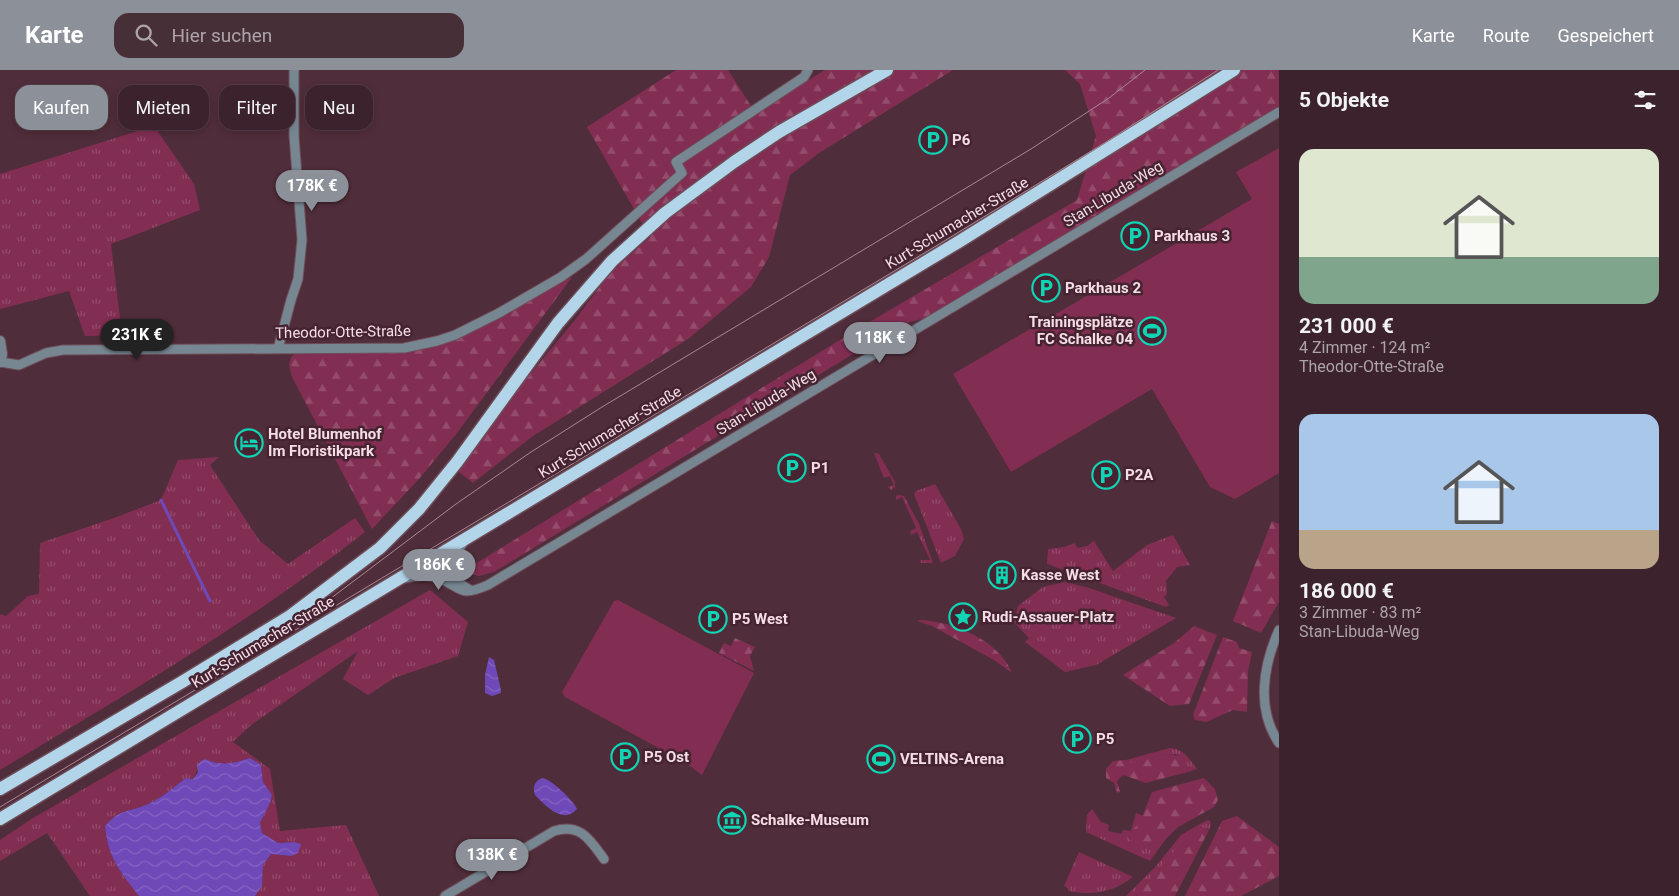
<!DOCTYPE html>
<html lang="de">
<head>
<meta charset="utf-8">
<style>
  :root { --surface:#3c222c; --page:#472f38; --text:#f1f3f6; --muted:#aca4a9; --line:#553f48; --accent:#8c9099 }
  body { margin:0; font-family:Roboto,sans-serif; background:var(--page); color:var(--text); height:100vh; display:flex; flex-direction:column; font-size:19px; white-space:nowrap }
  * { box-sizing:border-box; margin:0 }
  p { font-size:16px; color:var(--muted) }
  .icon { flex:none; width:28px; height:28px; fill:none; stroke:currentColor; stroke-width:2; stroke-linecap:round; stroke-linejoin:round }
  .map { position:relative; flex:1; overflow:hidden }
  .panel { display:flex; flex-direction:column; background:var(--surface); width:400px }
  .panel>* { flex:none }
  .guide { position:absolute; left:15px; top:15px; width:475px; height:45px; display:flex; gap:10px }
  .price { position:absolute; translate:-50% -42px; padding:0 11px; border-radius:18px; background:var(--accent); color:#fff; font-size:16px; line-height:32px; filter:drop-shadow(0 1px 2px #0008) }
  .price::after { content:''; position:absolute; left:50%; top:30px; width:15px; height:11px; margin-left:-8px; background:inherit; clip-path:polygon(0 0,100% 0,50% 100%) }
  .price.active { background:#222; color:#fff }
  ul { padding:0; list-style:none }
  li { display:grid; align-content:center; gap:10px; height:265px; padding:0 20px }
  li span { display:grid; place-items:center; height:155px; border-radius:15px; color:#555 }
  li>.icon { margin-inline-start:auto }
  span .icon { width:90px; height:90px; fill:#fffc; stroke-width:1 }
  li b { font-size:21px }
  h2 { display:flex; justify-content:space-between; align-items:center; height:60px; padding:0 20px; font-size:21px }
  .pill { padding:0 18px; border-radius:15px; background:var(--surface); box-shadow:0 2px 8px #0003,0 0 0 1px var(--line); font-size:18px; line-height:45px }
  .pill.active { background:var(--accent); color:#fff }
  header { display:flex; align-items:center; gap:30px; box-sizing:border-box; height:70px; padding:0 25px; background:var(--accent); color:#fff }
  header strong { font-size:24px }
  nav { display:flex; gap:28px; margin-inline-start:auto; font-size:18px }
  .search { width:350px; height:45px; background:var(--page); display:flex; align-items:center; gap:12px; box-sizing:border-box; padding:0 18px; border-radius:15px; color:var(--muted); font-size:19px }
  main { display:flex; flex:1; min-height:0 }
  .map>svg:first-child { display:block }
  .grass { fill:url(#grass-tufts) }
  .forest { fill:url(#forest-firs) }
  .pitch { fill:#822e53 }
  .water { fill:url(#water-waves) }
  .lines { fill:none; stroke-linecap:round; stroke-linejoin:round }
  .stream { stroke:#7049b9; stroke-width:3 }
  .minor-casing { stroke:#6e4d59; stroke-width:11 }
  .tertiary-casing { stroke:#6e4d59; stroke-width:12 }
  .primary-casing { stroke:#6e4d59; stroke-width:15 }
  .minor { stroke:#778792; stroke-width:9 }
  .tertiary { stroke:#778792; stroke-width:10 }
  .primary { stroke:#b3d5ea; stroke-width:12 }
  .tram { stroke:#a68994; stroke-width:1 }
  .labels { text-anchor:middle; dominant-baseline:central; stroke-width:5; stroke-linejoin:round; paint-order:stroke }
  .poi-label { font-size:15px; font-weight:bold; fill:#f4dde5; stroke:#452330; text-anchor:start }
  .street-label { font-size:15px; fill:#f4dde5; stroke:#452330 }
</style>
</head>
<body>
<header>
<strong>Karte</strong>
<div class="search"><svg class="icon" aria-label="search" viewBox="0 0 24 24"><circle cx="10" cy="10" r="6"/><path d="M15 15l6 6"/></svg>Hier suchen</div>
<nav><a>Karte</a><a>Route</a><a>Gespeichert</a></nav>
</header>
<main>
<div class="map">
<svg width="1279" height="826" viewBox="0 0 1279 826">
  <defs>
    <pattern id="grass-tufts" width="24" height="20" patternUnits="userSpaceOnUse" patternTransform="scale(1.25)"><rect width="24" height="20" fill="#822e53"/><path d="M3 7l-1-3M5 7V3M7 7l1-3M15 17l-1-3M17 17v-4M19 17l1-3" fill="none" stroke="#944c6c"/></pattern>
    <pattern id="forest-firs" width="22" height="20" patternUnits="userSpaceOnUse" patternTransform="scale(1.25)"><rect width="22" height="20" fill="#822e53"/><path d="M5 1l3.5 6h-7zM16 11l3.5 6h-7z" fill="#944c6c"/></pattern>
    <pattern id="water-waves" width="16" height="10" patternUnits="userSpaceOnUse" patternTransform="scale(1.25)"><rect width="16" height="10" fill="#7049b9"/><path d="M0 5q4-4 8 0t8 0" fill="none" stroke="#8563c2"/></pattern>
  </defs>
  <rect width="100%" height="100%" fill="#502d3a"/>
  <path class="grass" d="M154,56L194,114L200,140L111,174L122,265L85,266L69,221L0,239V104Z
    M874,383L879,384L895,412V417L891,420L888,417L894,415L890,406L884,408Z
    M219,387L210,395L259,470L288,494L355,448L365,462C251,552 125,625 0,700V544L6,546L28,526L39,524L40,473L114,448L161,430L178,390Z
    M935,414L961,459L964,469L955,486L941,493L914,424L916,421Z
    M899,425L904,426L919,454L933,493H921L920,490H930L917,462L911,465L910,461L916,458L902,427L896,430V426Z
    M1173,465L1190,495L1177,497L1166,511L1167,524L1164,527L1169,535L1166,537L1047,494L1048,479L1064,477L1075,473L1077,478L1087,476L1094,471L1113,501L1147,475Z
    M1065,512L1089,518L1176,548L1096,595L1065,602L1025,572L1029,568L1014,552L1018,536L1043,517Z
    M430,520L468,552L458,586L394,608L368,625L343,609L358,581L251,655L233,672L270,699L280,761L346,755L379,826H255L262,816L263,795L271,784L291,786L294,772L278,773L262,763L260,753L270,733L272,725L263,712L261,695L250,688C231,694 223,696 203,689L193,709L186,708C174,717 163,727 150,733C130,743 120,737 105,756C108,789 120,801 139,826H90L47,763L0,791V770L33,748Z
    M1170,678C1184,679 1189,689 1197,699L1188,702L1187,697L1176,684H1168L1133,694L1126,690Z
    M1092,739L1101,752L1109,755L1108,761L1121,764L1123,760L1131,761L1136,743L1144,746L1138,756L1128,766L1144,777L1165,770L1150,791L1086,762L1087,745Z
    M1207,750L1210,751L1211,754L1209,760L1206,758L1136,826H1126L1156,796L1181,765Z
    M1079,782L1133,807C1113,822 1094,826 1069,821L1068,818L1064,816Z"/>
  <path class="forest" d="M676,0H728L755,42L825,0H953L819,83L790,105L769,187L751,217L688,269L533,366L473,413L459,402L521,315L575,250L610,203L650,167L587,57Z
    M1065,0H1279V41L933,246L910,252L891,261L494,502L479,506L472,504L471,498L475,494L861,257L1077,130L1096,66L1080,14Z
    M572,207L457,363L419,409L372,459L292,307L289,295L291,287L296,283L396,281L499,246Z
    M1272,451L1279,454V532L1261,563L1233,551Z
    M920,550C953,552 998,569 1012,603L994,590L932,556L917,551Z
    M1194,556L1217,565L1189,634L1170,636L1123,605L1174,573Z
    M1223,567L1237,572L1239,578L1252,582L1248,601L1247,642L1233,640L1206,652L1195,650L1193,645Z
    M735,568L755,577L750,586L754,601L719,583L724,573L731,576Z
    M1168,684C1179,684 1186,690 1188,702L1146,713L1123,705L1117,711L1120,722L1117,723L1114,713L1106,708V699L1113,691L1126,690L1133,693Z
    M1204,708L1215,719L1218,730L1214,737L1178,757L1165,770L1144,777L1133,772L1127,766L1140,752L1152,722Z
    M1237,746L1279,777V806L1241,826H1185L1222,751Z
    M1200,756L1209,760L1175,826H1136L1184,770Z"/>
  <path class="pitch" d="M1279,78V403L1235,429L1210,417L1152,319L1011,402L953,304L1252,129L1236,102Z
    M618,530L754,603L702,705L686,693L565,627L562,622L614,531Z"/>
  <path class="water" d="M489,587L494,590L501,620V623L492,626L485,623V605Z
    M250,688L261,695L263,712L272,725L270,733L260,753L262,763L278,773L294,772L301,774L298,783L291,786L271,784L263,795L262,816L255,826H139C120,801 108,789 105,756C121,737 130,743 150,733C163,727 174,717 186,708L193,709L198,702L197,695L204,689C223,696 231,694 250,688Z
    M542,708C550,708 574,731 577,739C563,755 546,736 535,725C532,717 535,711 542,708Z"/>
  <g class="lines">
    <path class="stream" d="M161,430L210,531"/>
    <g class="minor-casing">
      <path id="minor" d="M278,279L291,230L298,209L302,170L294,66V0
        M0,292L19,295L46,283L63,280L404,278L437,271L455,265L499,243L561,207L586,189L682,103L676,92L804,7L808,0
        M464,471C450,493 444,505 470,520
        M405,508C416,506 426,504 437,508C462,515 456,529 488,515L1279,42
        M1279,560C1263,596 1256,639 1279,673
        M445,826L554,761C581,753 590,770 604,789"/>
    </g>
    <g class="tertiary-casing">
      <path id="tertiary" d="M0,271L2,284L0,292"/>
    </g>
    <g class="primary-casing">
      <path id="primary" d="M0,719L182,612L290,546L380,478L419,439L457,392L558,253L612,191L665,143L734,92L779,62L887,0
        M0,749L960,171L1234,0"/>
    </g>
    <use href="#minor" class="minor"/>
    <use href="#tertiary" class="tertiary"/>
    <use href="#primary" class="primary"/>
    <path class="tram" d="M314,541L456,434L531,382L602,337L1031,79L1109,28L1145,0
      M0,737L936,176L1103,74L1218,0"/>
  </g>
  <defs>
    <g id="parking-ring" transform="scale(1.4375)"><circle r="9.5" fill="#452330" stroke="#10d5b4" stroke-width="1.5"/><path d="M-3.5-5.5H1a3.5 3.5 0 0 1 0 7H-1V5.5H-3.5ZM-1-3.4V-.6H.8a1.4 1.4 0 0 0 0-2.8Z" fill="#10d5b4"/></g>
    <g id="stadium-ring" transform="scale(1.4375)"><circle r="9.5" fill="#452330" stroke="#10d5b4" stroke-width="1.5"/><path d="M0-5a6.5 5 0 1 0 0 10a6.5 5 0 1 0 0-10ZM-3.5-1.8h7v3.6h-7Z" fill="#10d5b4"/></g>
    <g id="hotel-ring" transform="scale(1.4375)"><circle r="9.5" fill="#452330" stroke="#10d5b4" stroke-width="1.5"/><path d="M-6-4.5h1.5V1H6V5H4.5V3h-9V5H-6ZM-4 0a1.8 1.8 0 1 1 3.6 0ZM.5 0V-2.5h3Q6-2.5 6 0Z" fill="#10d5b4"/></g>
    <g id="building-ring" transform="scale(1.4375)"><circle r="9.5" fill="#452330" stroke="#10d5b4" stroke-width="1.5"/><path d="M-4-6H4V6H1V3H-1V6H-4ZM-2.5-4.3h1.7v1.8h-1.7ZM.8-4.3h1.7v1.8H.8ZM-2.5-1h1.7V.8h-1.7ZM.8-1h1.7V.8H.8Z" fill="#10d5b4"/></g>
    <g id="sight-ring" transform="scale(1.4375)"><circle r="9.5" fill="#452330" stroke="#10d5b4" stroke-width="1.5"/><path d="M0-6L1.8-2.2L6-1.7L2.9 1.2L3.7 5.4L0 3.3L-3.7 5.4L-2.9 1.2L-6-1.7L-1.8-2.2Z" fill="#10d5b4"/></g>
    <g id="museum-ring" transform="scale(1.4375)"><circle r="9.5" fill="#452330" stroke="#10d5b4" stroke-width="1.5"/><path d="M0-6L6-3V-2H-6V-3ZM-5-1h2V3h-2ZM-1-1h2V3h-2ZM3-1h2V3H3ZM-6 4H6V6H-6Z" fill="#10d5b4"/></g>
  </defs>
  <g fill-rule="evenodd">
    <use href="#parking-ring" x="933" y="70"/>
    <use href="#parking-ring" x="1135" y="166"/>
    <use href="#parking-ring" x="1046" y="218"/>
    <use href="#stadium-ring" x="1152" y="261"/>
    <use href="#hotel-ring" x="249" y="373"/>
    <use href="#parking-ring" x="792" y="398"/>
    <use href="#parking-ring" x="1106" y="405"/>
    <use href="#building-ring" x="1002" y="505"/>
    <use href="#sight-ring" x="963" y="547"/>
    <use href="#parking-ring" x="713" y="549"/>
    <use href="#parking-ring" x="1077" y="669"/>
    <use href="#parking-ring" x="625" y="687"/>
    <use href="#stadium-ring" x="881" y="689"/>
    <use href="#museum-ring" x="732" y="750"/>
  </g>
  <g class="labels">
    <g class="poi-label">
      <text x="952" y="70">P6</text>
      <text x="1154" y="166">Parkhaus 3</text>
      <text x="1065" y="218">Parkhaus 2</text>
      <text x="1133" y="252" text-anchor="end">Trainingsplätze<tspan x="1133" dy="17">FC Schalke 04</tspan></text>
      <text x="268" y="364">Hotel Blumenhof<tspan x="268" dy="17">Im Floristikpark</tspan></text>
      <text x="811" y="398">P1</text>
      <text x="1125" y="405">P2A</text>
      <text x="1021" y="505">Kasse West</text>
      <text x="982" y="547">Rudi-Assauer-Platz</text>
      <text x="732" y="549">P5 West</text>
      <text x="1096" y="669">P5</text>
      <text x="644" y="687">P5 Ost</text>
      <text x="900" y="689">VELTINS-Arena</text>
      <text x="751" y="750">Schalke-Museum</text>
    </g>
    <g class="street-label">
      <text transform="translate(1113 124) rotate(-31)">Stan-Libuda-Weg</text>
      <text transform="translate(957 153) rotate(-31)">Kurt-Schumacher-Straße</text>
      <text transform="translate(343 262) rotate(-1)">Theodor-Otte-Straße</text>
      <text transform="translate(766 332) rotate(-31)">Stan-Libuda-Weg</text>
      <text transform="translate(610 362) rotate(-31)">Kurt-Schumacher-Straße</text>
      <text transform="translate(263 572) rotate(-31)">Kurt-Schumacher-Straße</text>
    </g>
  </g>
</svg>
<b class="price" style="left:312px;top:142px">178K €</b>
<b class="price active" style="left:137px;top:291px">231K €</b>
<b class="price" style="left:880px;top:294px">118K €</b>
<b class="price" style="left:439px;top:521px">186K €</b>
<b class="price" style="left:492px;top:811px">138K €</b>
<div class="guide">
<a class="pill active">Kaufen</a>
<a class="pill">Mieten</a>
<a class="pill">Filter</a>
<a class="pill">Neu</a>
</div>
</div>
<section class="panel">
<h2>5 Objekte<svg class="icon" aria-label="filters" viewBox="0 0 24 24"><path d="M4 7h16M4 17h16"/><circle cx="9" cy="7" r="2"/><circle cx="15" cy="17" r="2"/></svg></h2>
<ul>
<li><span style="background:linear-gradient(#dfe7d0 70%,#7fa58c 0)"><svg class="icon" aria-label="home" viewBox="0 0 24 24"><path d="M3 11l9-7 9 7M6 9v11h12V9"/></svg></span><div><b>231 000 €</b><p>4 Zimmer · 124 m²</p><p>Theodor-Otte-Straße</p></div></li>
<li><span style="background:linear-gradient(#a9c7e8 75%,#b9a48a 0)"><svg class="icon" aria-label="home" viewBox="0 0 24 24"><path d="M3 11l9-7 9 7M6 9v11h12V9"/></svg></span><div><b>186 000 €</b><p>3 Zimmer · 83 m²</p><p>Stan-Libuda-Weg</p></div></li>
</ul>
</section>
</main>
</body>
</html>
